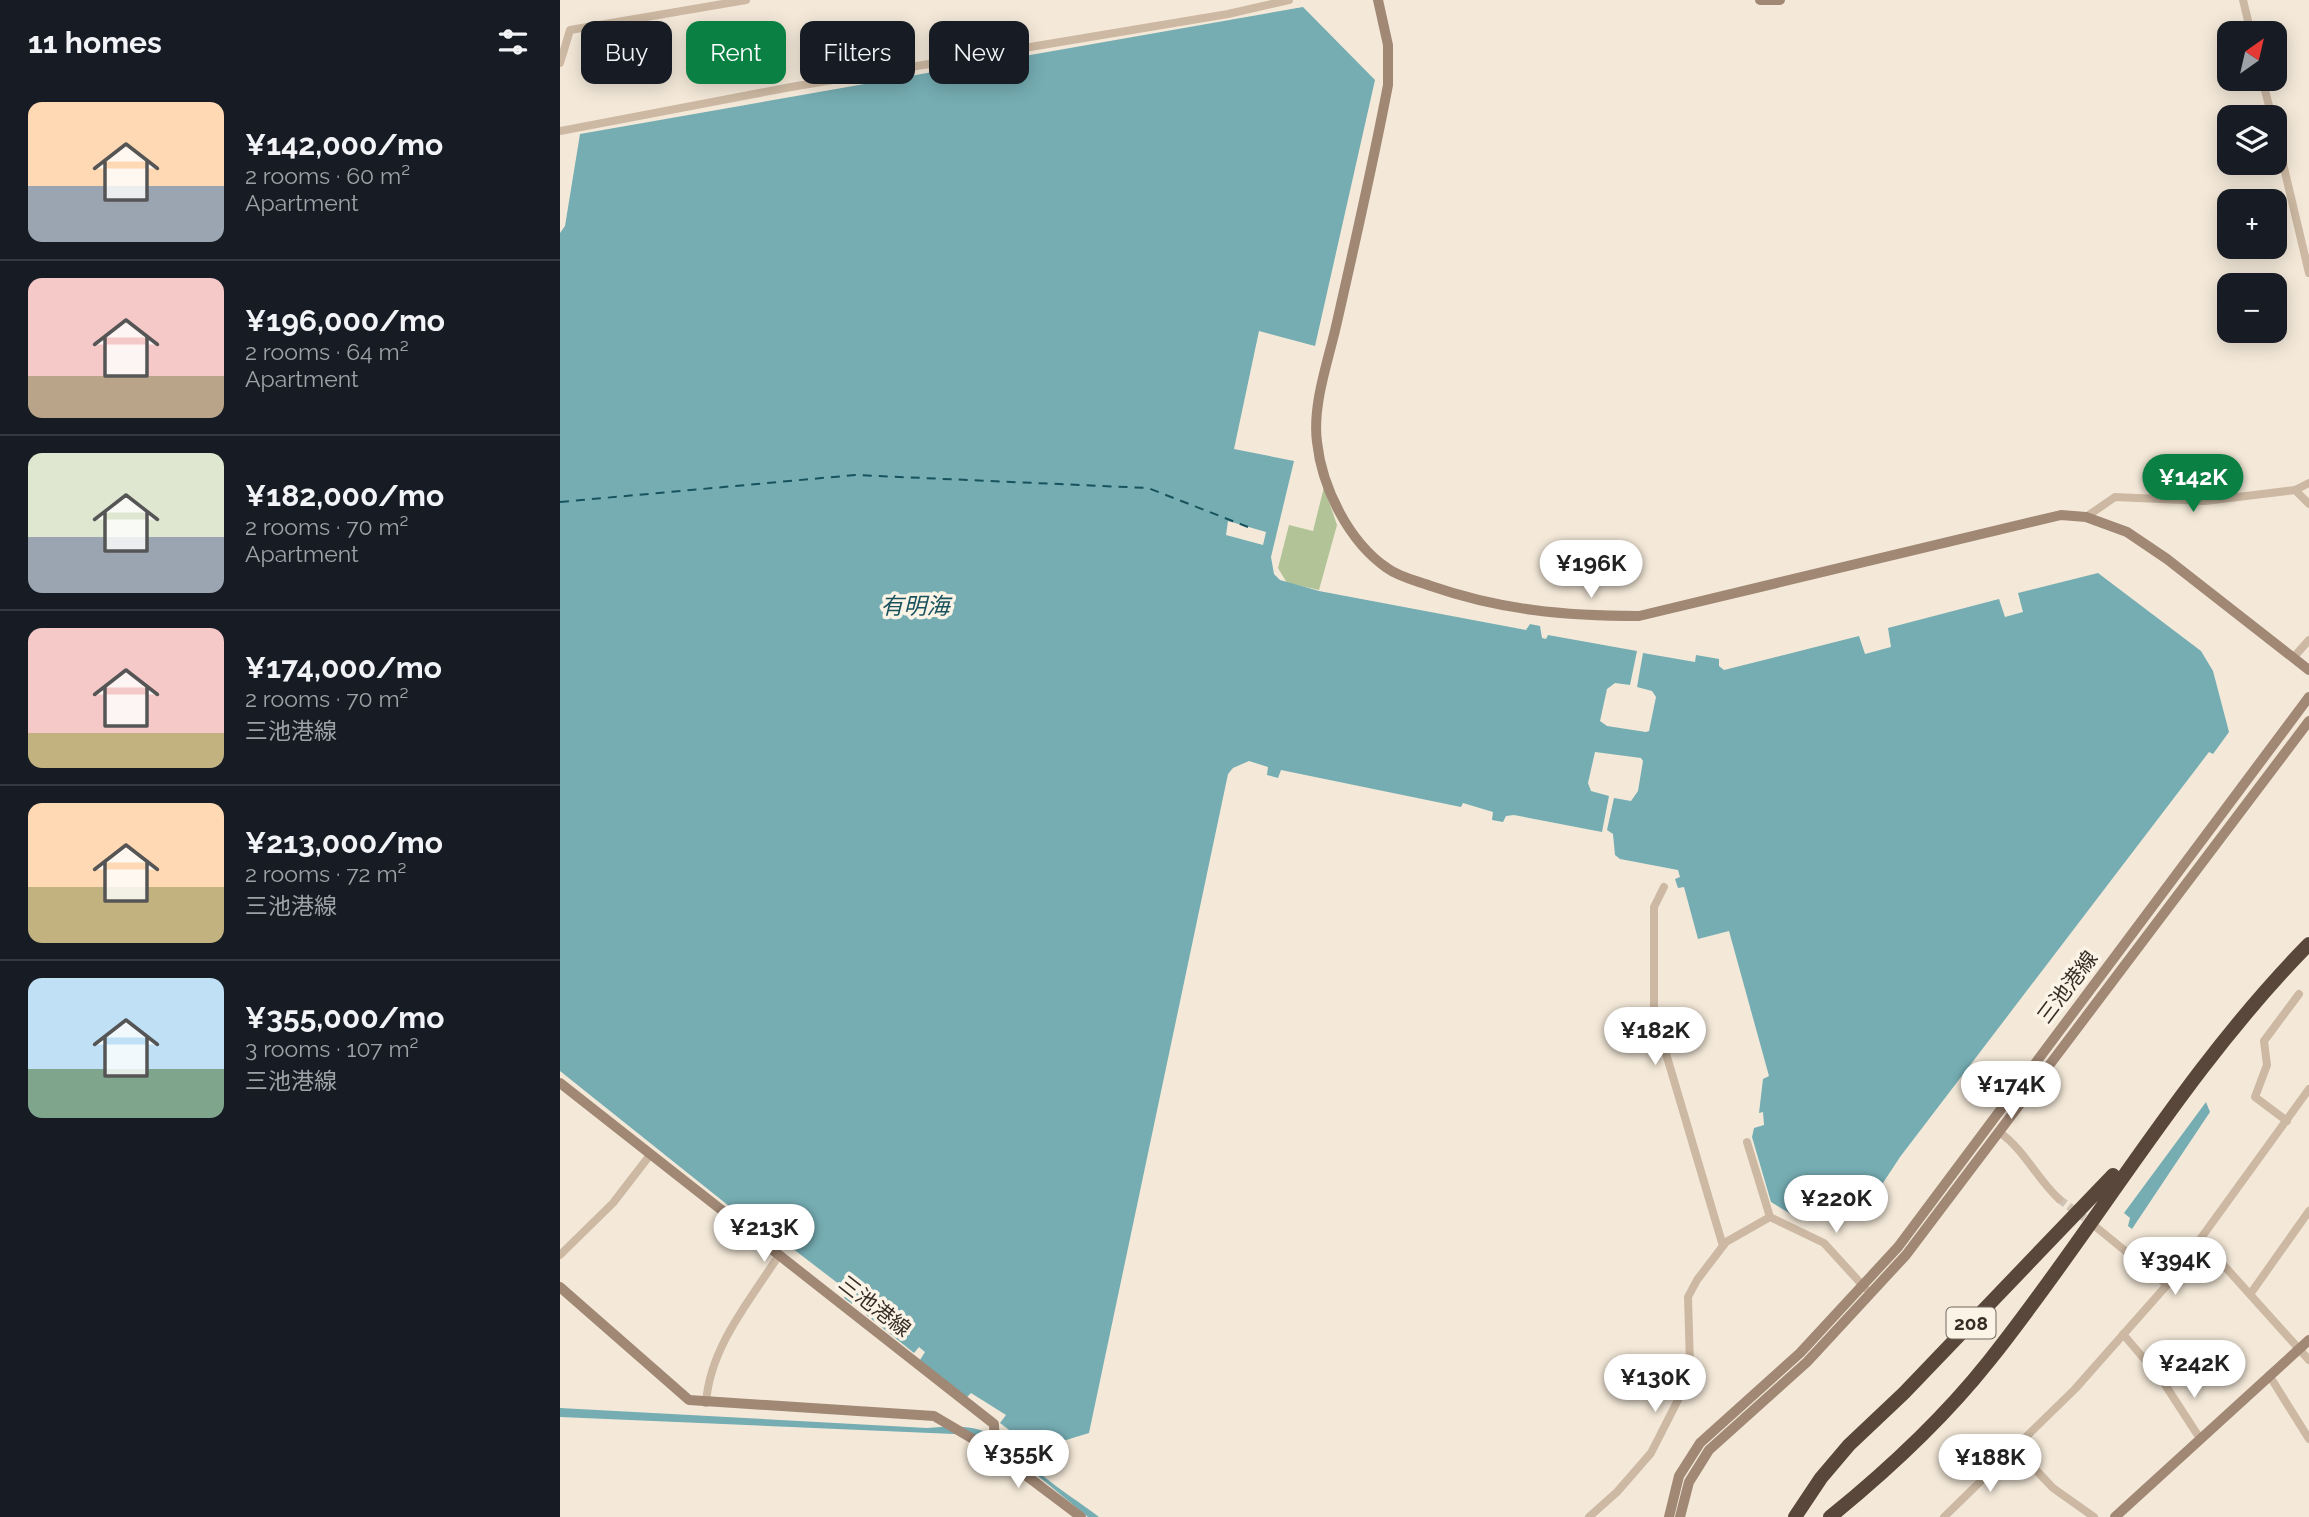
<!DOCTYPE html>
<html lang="en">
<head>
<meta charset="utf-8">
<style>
  :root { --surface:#171b24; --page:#242831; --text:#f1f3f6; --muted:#9ea1a6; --line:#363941; --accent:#0b8043 }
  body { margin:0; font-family:Raleway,"Noto Sans JP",sans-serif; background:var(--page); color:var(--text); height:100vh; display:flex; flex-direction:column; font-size:26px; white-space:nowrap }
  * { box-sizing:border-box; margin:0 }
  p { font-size:23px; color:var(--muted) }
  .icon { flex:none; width:38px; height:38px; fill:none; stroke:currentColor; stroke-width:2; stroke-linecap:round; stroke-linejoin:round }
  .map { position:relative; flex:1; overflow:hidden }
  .side { display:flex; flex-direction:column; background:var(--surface); width:560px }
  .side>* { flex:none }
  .banner { position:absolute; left:21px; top:21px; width:665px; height:63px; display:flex; gap:14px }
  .needle { width:46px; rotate:34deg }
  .controls { position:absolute; left:1657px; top:21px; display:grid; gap:14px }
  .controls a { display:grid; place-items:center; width:70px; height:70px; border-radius:14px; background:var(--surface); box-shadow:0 4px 18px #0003; font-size:35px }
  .price { position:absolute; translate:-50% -60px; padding:0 16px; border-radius:24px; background:#fff; color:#222; font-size:23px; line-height:46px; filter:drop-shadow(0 2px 4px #0008) }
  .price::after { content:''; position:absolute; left:50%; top:42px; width:21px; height:16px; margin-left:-10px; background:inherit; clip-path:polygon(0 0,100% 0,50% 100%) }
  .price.on { background:var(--accent); color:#fff }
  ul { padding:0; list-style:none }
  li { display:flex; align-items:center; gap:21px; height:175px; padding:0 28px }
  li+li { border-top:2px solid var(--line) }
  li span { display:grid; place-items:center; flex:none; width:196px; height:140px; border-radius:14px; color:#555 }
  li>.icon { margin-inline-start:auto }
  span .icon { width:84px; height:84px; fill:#fffc; stroke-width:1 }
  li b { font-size:30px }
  h2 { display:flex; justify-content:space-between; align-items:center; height:84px; padding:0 28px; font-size:30px }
  .chip { padding:0 24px; border-radius:14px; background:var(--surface); box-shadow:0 4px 18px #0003; font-size:24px; line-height:63px }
  .chip.on { background:var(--accent); color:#fff }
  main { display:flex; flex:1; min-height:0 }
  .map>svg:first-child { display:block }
  .green { fill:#b2c497 }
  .water { fill:#75adb3 }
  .pier { fill:#f4e9d9 }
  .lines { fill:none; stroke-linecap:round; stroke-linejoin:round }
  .ferry { stroke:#18535d; stroke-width:2; stroke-dasharray:9 7; stroke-linecap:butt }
  .street-tunnel { stroke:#cec3b5; stroke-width:8; stroke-dasharray:8 4; stroke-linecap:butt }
  .street { stroke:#cdb9a3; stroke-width:8 }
  .secondary { stroke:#a18875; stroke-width:10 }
  .highway { stroke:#59473c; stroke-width:14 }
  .labels { text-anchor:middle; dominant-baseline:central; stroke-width:7; stroke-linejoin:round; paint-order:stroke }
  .shield { fill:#fbf3e5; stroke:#72685f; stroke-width:2 }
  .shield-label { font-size:19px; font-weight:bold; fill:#372d26 }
  .street-label { font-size:21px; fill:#372d26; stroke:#fbf3e5 }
  .water-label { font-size:23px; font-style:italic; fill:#18535d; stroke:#fbf3e5 }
</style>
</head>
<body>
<main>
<section class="side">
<h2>11 homes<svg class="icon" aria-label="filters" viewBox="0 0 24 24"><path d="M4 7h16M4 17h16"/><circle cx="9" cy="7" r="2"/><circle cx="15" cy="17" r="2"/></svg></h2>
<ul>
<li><span style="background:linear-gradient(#ffd9b3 60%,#9aa5b1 0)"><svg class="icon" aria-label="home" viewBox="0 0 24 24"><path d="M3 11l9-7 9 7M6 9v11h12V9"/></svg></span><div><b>¥142,000/mo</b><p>2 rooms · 60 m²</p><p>Apartment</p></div></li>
<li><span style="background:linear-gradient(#f6c9c9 70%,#b9a48a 0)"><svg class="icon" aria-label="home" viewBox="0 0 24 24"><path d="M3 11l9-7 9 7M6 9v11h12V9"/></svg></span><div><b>¥196,000/mo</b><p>2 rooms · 64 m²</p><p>Apartment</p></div></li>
<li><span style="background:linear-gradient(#dfe7d0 60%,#9aa5b1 0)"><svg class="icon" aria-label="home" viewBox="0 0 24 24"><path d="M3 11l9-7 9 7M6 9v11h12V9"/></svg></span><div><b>¥182,000/mo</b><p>2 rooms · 70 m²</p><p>Apartment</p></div></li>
<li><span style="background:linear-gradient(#f6c9c9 75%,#c2b280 0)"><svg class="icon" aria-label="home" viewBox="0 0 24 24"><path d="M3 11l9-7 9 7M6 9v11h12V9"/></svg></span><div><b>¥174,000/mo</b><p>2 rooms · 70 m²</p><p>三池港線</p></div></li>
<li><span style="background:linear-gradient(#ffd9b3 60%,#c2b280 0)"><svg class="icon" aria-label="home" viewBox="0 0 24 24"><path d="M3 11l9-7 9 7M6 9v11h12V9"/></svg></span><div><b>¥213,000/mo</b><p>2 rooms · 72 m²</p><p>三池港線</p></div></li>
<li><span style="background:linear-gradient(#bfe0f5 65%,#7fa58c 0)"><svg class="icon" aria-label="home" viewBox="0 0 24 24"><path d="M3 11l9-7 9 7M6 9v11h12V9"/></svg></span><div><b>¥355,000/mo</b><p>3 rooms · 107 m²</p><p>三池港線</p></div></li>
</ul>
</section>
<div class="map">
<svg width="1749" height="1517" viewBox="0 0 1749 1517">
  <rect width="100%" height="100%" fill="#f4e9d9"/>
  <path class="green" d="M764,487L777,525L759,590L727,583L718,568L729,525L753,531Z"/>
  <path class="water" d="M743,7L815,80L755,346L699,331L674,449L734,461L711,557L714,574L720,580L759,591L966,630L970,624L980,626L982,638L986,639L988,635L1077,651L1070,685L1055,683L1047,689L1040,721L1047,726L1086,732L1089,731L1096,697L1092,691L1077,687L1083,653L1135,662L1136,655L1159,659V666L1164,670L1299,636L1305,654L1331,647L1328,628L1439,599L1445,617L1463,612L1458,593L1538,573L1641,651L1653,671L1669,732L1653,754L1649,752L1340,1157L1300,1218L1232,1215L1211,1202L1192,1137L1194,1128L1204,1125L1203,1112L1199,1113L1203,1079L1209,1076L1169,931L1138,939L1124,887L1118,888L1115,879L1120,877L1118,870L1060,859L1055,855L1053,834L1047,830L1054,798L1071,801L1078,791L1083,761L1081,758L1035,752L1028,783L1031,791L1049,796L1042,832L954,815L946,816L943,822L932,820L933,812L903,803L901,807L721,770L718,778L707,775L708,767L689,761L673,768L668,774L529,1433C486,1446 477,1452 440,1423L446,1415L411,1393L405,1399L360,1360L365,1352L359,1347L354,1353L299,1309L305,1300L298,1296L292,1304L284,1298L288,1291L228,1245L224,1250L0,1071V233L5,226L20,134Z
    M1646,1102L1650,1112L1572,1229L1568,1226L1570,1218L1564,1213Z
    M0,1408L367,1428C432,1421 436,1437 482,1475C500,1490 521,1503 539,1517H528L440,1445L417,1435L0,1417Z"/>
  <path class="pier" d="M668,521L706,532L703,545L666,535Z"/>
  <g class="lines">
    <path class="ferry" d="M0,502L295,475L588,488L688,527"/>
    <path class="street-tunnel" d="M1499,1199L1534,1225"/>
    <path class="street" d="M1683,0L1691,33
      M0,63L10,30L186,0
      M1702,79L1712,117
      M1715,130L1749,273
      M0,131L231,87L668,14L729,0
      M1735,490L1749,504
      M1526,517L1555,497L1645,501L1735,490L1749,483
      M1733,658L1749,640
      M1104,887L1094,907V1013L1163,1246
      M1727,1121L1695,1097L1707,1065L1704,1041L1739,994
      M1439,1132C1465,1150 1476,1178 1499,1199
      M1187,1142L1210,1217
      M1210,1217L1264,1243L1305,1288
      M1536,1227L1607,1285
      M1641,1240L1749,1360
      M0,1255L53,1203L90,1155
      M1691,1293L1749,1211
      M1563,1334L1602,1380L1639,1437
      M1709,1375L1749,1439
      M146,1403C150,1347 189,1302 219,1255
      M1456,1449L1493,1488L1534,1517
      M1029,1517L1057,1492L1091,1453L1121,1394L1130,1365L1128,1297L1137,1280L1166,1242L1210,1217
      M1384,1517L1515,1389L1607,1285L1749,1089"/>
    <path class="secondary" d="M818,0L828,45V85C813,164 795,243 777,322C769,359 752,404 757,442C762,488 789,542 827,568C839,577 857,581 871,586C940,610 1006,616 1079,616L1501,515L1526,517L1567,532L1607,559L1749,670
      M1200,0H1220
      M0,1083L434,1424L435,1452L521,1517
      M0,1287L129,1400L374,1416L435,1452
      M1109,1517L1119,1476L1140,1443L1240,1353L1338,1247L1749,697
      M1120,1517L1129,1482L1149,1450L1247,1362L1346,1255L1749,721
      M1555,1517L1749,1340"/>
    <path class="highway" d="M1235,1517L1261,1478L1289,1445L1344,1393L1553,1175
      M1270,1517C1328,1470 1383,1419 1429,1361C1539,1223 1624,1071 1749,944"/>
  </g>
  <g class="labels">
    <rect class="shield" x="1386.5" y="1307.5" width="49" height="31" rx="5"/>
    <g class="shield-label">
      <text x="1411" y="1323">208</text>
    </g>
    <g class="street-label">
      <text transform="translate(1507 987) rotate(-53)">三池港線</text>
      <text transform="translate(315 1306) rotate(38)">三池港線</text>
    </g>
    <g class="water-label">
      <text x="355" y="605">有明海</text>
    </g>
  </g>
</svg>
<div class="controls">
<a><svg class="needle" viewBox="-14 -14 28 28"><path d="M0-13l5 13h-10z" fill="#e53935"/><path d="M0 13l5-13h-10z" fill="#9ea1a6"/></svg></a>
<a><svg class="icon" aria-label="layers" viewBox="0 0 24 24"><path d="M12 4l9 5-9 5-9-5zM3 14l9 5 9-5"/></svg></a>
<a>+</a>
<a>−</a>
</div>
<b class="price on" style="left:1633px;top:514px">¥142K</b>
<b class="price" style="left:1031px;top:600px">¥196K</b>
<b class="price" style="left:1095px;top:1067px">¥182K</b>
<b class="price" style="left:1451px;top:1121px">¥174K</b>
<b class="price" style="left:1276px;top:1235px">¥220K</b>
<b class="price" style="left:204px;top:1264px">¥213K</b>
<b class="price" style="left:1615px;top:1297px">¥394K</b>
<b class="price" style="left:1634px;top:1400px">¥242K</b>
<b class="price" style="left:1095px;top:1414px">¥130K</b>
<b class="price" style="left:458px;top:1490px">¥355K</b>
<b class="price" style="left:1430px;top:1494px">¥188K</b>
<div class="banner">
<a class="chip">Buy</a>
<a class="chip on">Rent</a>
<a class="chip">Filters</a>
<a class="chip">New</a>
</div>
</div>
</main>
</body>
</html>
